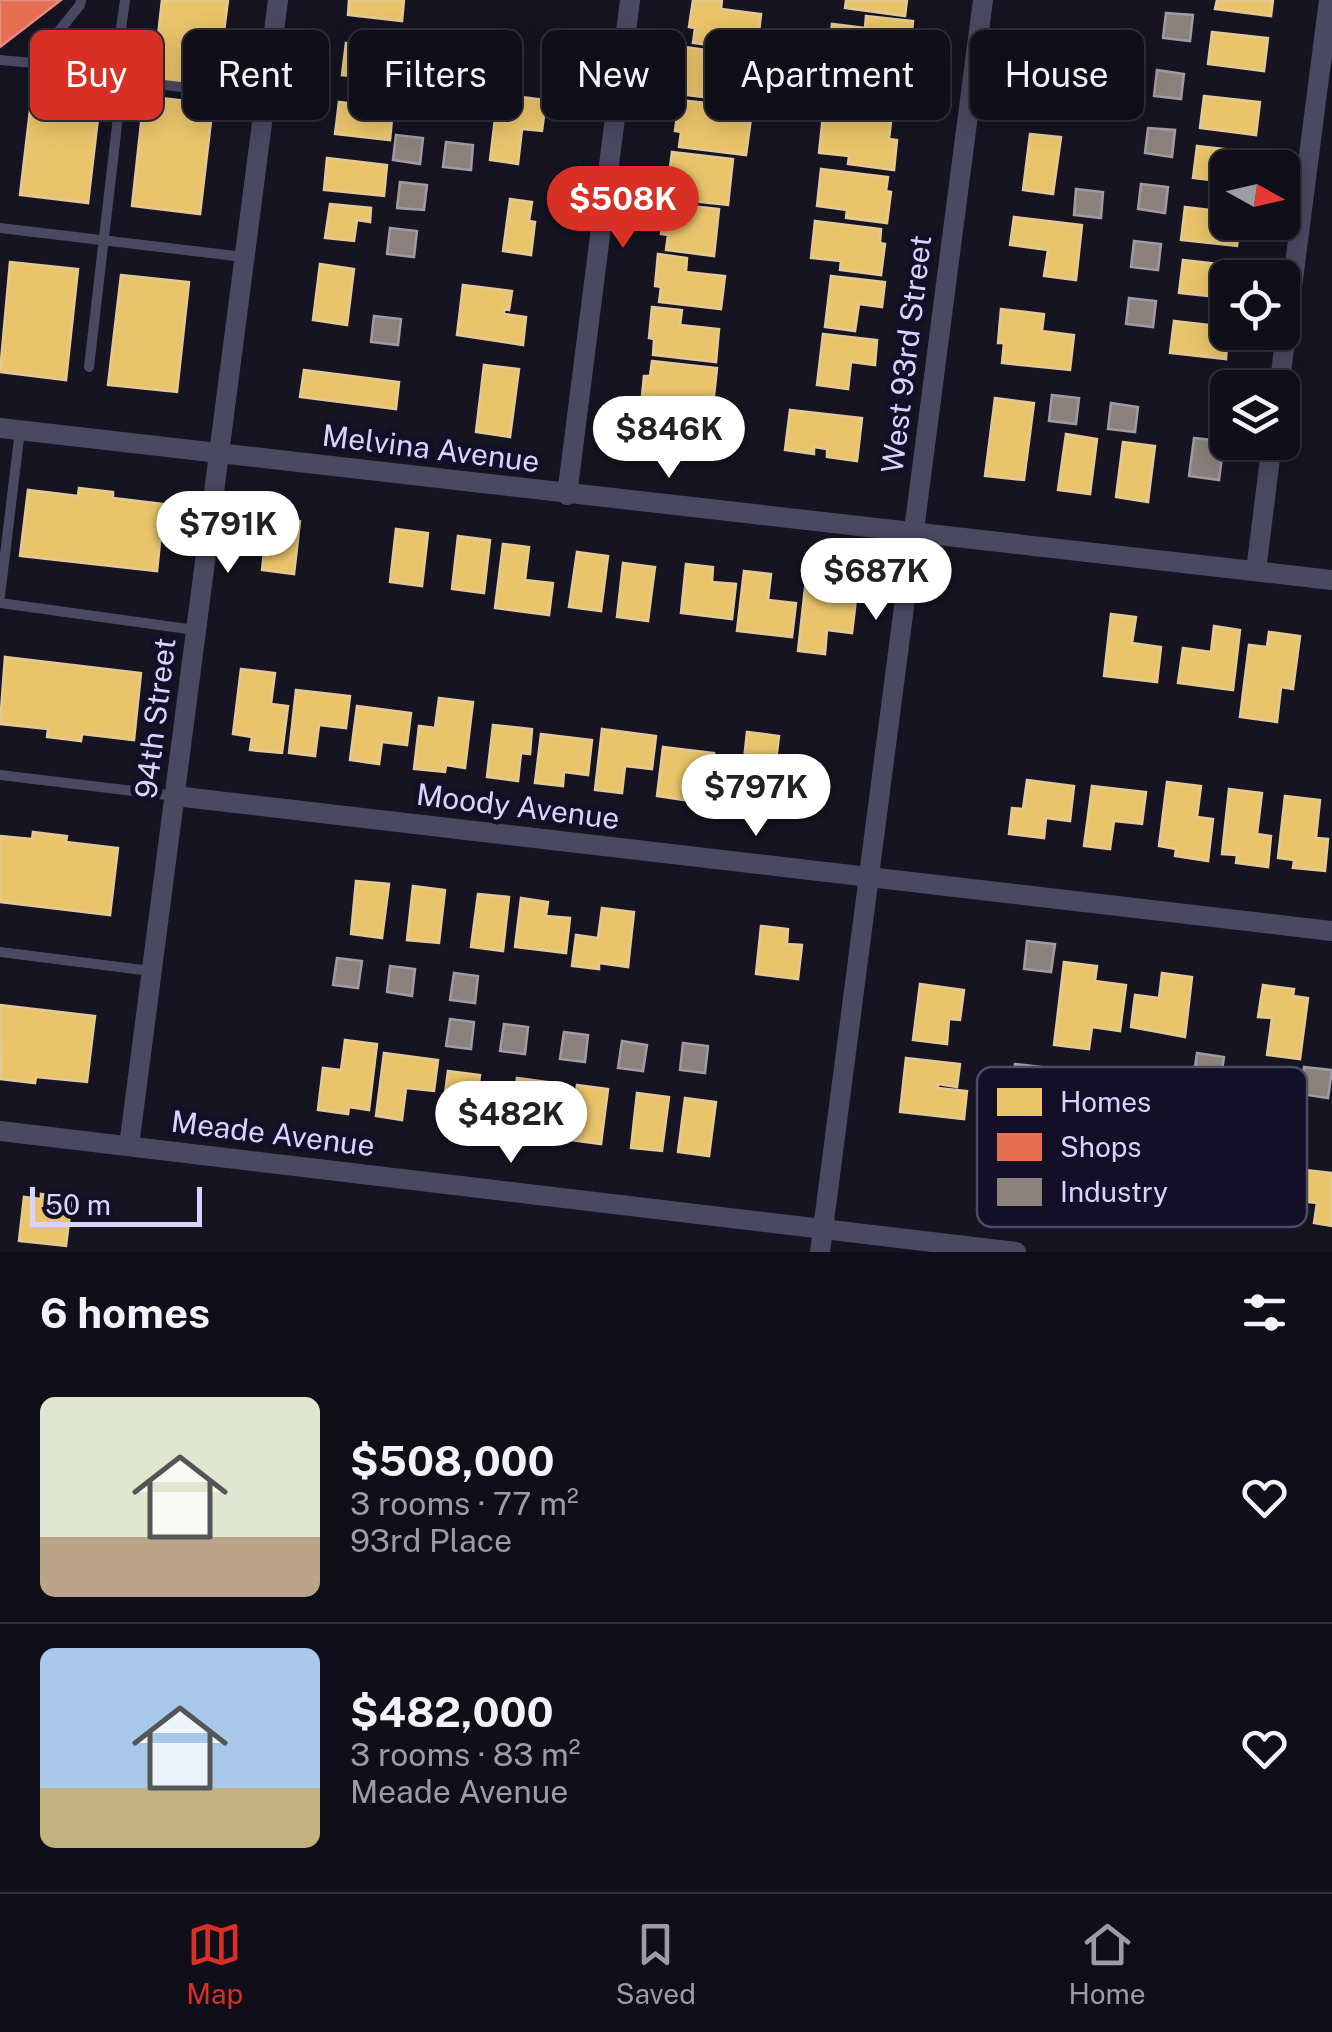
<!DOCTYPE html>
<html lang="en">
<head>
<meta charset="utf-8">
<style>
  :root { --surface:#100f19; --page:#191822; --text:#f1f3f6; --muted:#9c9ca2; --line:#302f38; --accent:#d93025 }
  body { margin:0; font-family:"Public Sans",sans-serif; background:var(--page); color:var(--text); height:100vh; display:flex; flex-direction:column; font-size:38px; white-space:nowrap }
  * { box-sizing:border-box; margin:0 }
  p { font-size:32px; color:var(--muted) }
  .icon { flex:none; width:55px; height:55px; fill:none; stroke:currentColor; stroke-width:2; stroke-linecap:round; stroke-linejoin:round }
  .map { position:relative; height:1252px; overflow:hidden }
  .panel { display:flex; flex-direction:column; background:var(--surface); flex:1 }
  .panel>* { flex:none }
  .hud { position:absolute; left:30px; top:30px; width:1272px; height:90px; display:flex; gap:20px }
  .needle { width:65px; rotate:98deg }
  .tools { position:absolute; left:1210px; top:150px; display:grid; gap:20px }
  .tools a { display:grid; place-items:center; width:90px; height:90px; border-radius:15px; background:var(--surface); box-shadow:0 5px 25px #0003,0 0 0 2px var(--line); font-size:50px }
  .scale { position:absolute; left:30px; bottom:25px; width:172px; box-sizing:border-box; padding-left:10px; border:5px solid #d9d4ff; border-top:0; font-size:28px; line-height:35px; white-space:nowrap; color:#d9d4ff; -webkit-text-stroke:8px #130f26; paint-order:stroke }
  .price { position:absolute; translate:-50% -85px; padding:0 22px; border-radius:35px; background:#fff; color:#222; font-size:32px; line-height:65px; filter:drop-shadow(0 2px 5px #0008) }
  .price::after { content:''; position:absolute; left:50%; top:60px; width:30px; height:22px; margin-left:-15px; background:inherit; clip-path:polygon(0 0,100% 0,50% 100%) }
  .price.selected { background:var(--accent); color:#fff }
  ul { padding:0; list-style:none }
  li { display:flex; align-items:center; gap:30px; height:250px; padding:0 40px }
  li+li { border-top:2px solid var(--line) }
  li span { display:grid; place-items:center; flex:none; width:280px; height:200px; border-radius:15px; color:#555 }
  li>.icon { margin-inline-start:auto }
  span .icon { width:120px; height:120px; fill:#fffc; stroke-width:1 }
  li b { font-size:42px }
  h2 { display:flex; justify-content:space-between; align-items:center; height:120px; padding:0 40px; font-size:42px }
  .pill { padding:0 35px; border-radius:15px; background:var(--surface); box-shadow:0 5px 25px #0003,0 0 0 2px var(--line); font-size:35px; line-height:90px }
  .pill.selected { background:var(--accent); color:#fff }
  .dock { display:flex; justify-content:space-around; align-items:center; height:140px; border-top:2px solid var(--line); background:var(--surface); font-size:28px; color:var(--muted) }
  .dock a { display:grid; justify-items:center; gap:5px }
  .dock .selected { color:var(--accent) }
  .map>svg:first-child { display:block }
  .homes { fill:#e9c46a; stroke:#e4c997; stroke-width:2.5 }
  .shops { fill:#e76f51; stroke:#e38d85; stroke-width:2.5 }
  .industry { fill:#8a817c; stroke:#a29aa3; stroke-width:2.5 }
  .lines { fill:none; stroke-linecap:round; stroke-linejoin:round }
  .service { stroke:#4a4962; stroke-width:10 }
  .minor { stroke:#4a4962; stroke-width:20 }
  .labels { text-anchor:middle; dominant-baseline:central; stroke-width:10; stroke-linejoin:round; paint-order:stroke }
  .street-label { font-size:30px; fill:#d9d4ff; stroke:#130f26 }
  .key { fill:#130f26; stroke:#4e4a67; stroke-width:2.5 }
  .key-label { font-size:28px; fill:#d9d4ff }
</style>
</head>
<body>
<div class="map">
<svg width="1332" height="1252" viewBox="0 0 1332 1252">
  <rect width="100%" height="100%" fill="#161421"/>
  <path class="homes" d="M162,0H228L217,87L153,80Z
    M349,0H404L402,21L348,15Z
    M693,0H722L721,9L761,14L757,51L693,43L695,28L689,27Z
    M846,0H907L905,16L845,8Z
    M1217,0H1273L1271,16L1215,9Z
    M866,16L913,21L910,53L900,52L899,67L828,59L832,24L865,28Z
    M1212,32L1268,38L1264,71L1208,64Z
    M346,43L400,49L397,80L342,75Z
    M685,47L714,51L713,61L757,66L753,103L686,95L687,80L681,79Z
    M1039,55L1097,62L1091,117L1057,113L1060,88L1036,85Z
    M33,85L101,93L88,203L20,195Z
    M498,94L546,100L542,131L522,129L518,164L490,160Z
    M144,96L213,104L200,214L132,206Z
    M1204,96L1260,102L1256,135L1200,128Z
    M679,100L708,103L707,113L751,118L746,155L679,147L681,132L675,131Z
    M339,102L393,108L390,140L335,134Z
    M823,115L891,122L889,139L897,140L894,170L848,164L849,156L819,153Z
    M1030,134L1061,137L1053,194L1023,190Z
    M1197,146L1252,152L1251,168H1228V182L1193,178Z
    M672,152L733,159L728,205L671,199L674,176L669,175Z
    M327,158L387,165L384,196L324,190Z
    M821,169L888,177L886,191L891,192L887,223L846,218L847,210L817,206Z
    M510,199L532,202L529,221L535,222L531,255L503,251Z
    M665,203L719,209L714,256L666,250L668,235L661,234Z
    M330,204L371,208L370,222L357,220L354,241L325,238Z
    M1185,207L1228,212V222H1240L1237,246L1181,240Z
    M1014,217L1082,225L1076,280L1044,276L1048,250L1010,245Z
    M815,221L881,229L880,243L885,244L881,275L840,270L841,261L811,258Z
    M658,254L687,258L686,272L725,276L721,309L659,302L661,287L655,286Z
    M1183,260L1238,266L1237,278H1228V298L1179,293Z
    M10,262L78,269L66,380L0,372Z
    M320,264L354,269L347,325L313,320Z
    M121,275L189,282L177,392L108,385Z
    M831,276L885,282L882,307L859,304L855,331L825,327Z
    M463,285L512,291L509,310L504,309V314L526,317L523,345L457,335Z
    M652,307L682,310L680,325L719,329L716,362L653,355L654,339L649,338Z
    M1001,309L1044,314L1042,331L1074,335L1070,370L1002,363L1004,343H998Z
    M1174,321L1228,327L1226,359L1170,353Z
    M823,334L877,340L875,365L851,362L848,389L817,385Z
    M652,361L717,368L713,405L685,402L684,411L641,406L644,376H650Z
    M484,365L519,369L510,437L476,432Z
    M304,370L399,382L396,409L300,397Z
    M995,398L1034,403L1024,480L985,476Z
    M790,410L862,418L857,461L827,457V449L814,447V454L785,450Z
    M641,417L717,426L713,457L660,454V449L637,446Z
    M1066,434L1097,439L1090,494L1058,490Z
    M1123,442L1155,446L1148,502L1116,497Z
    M79,488L113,492V498L164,504L157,571L20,556L28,490L78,496Z
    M268,517L300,521L294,574L262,570Z
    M396,529L428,533L422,586L390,582Z
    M458,536L490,540L484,593L452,589Z
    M503,544L529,547L525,580L553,583L549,615L495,608Z
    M577,552L608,556L601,611L569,607Z
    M623,563L655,567L648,621L617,617Z
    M686,564L713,567L712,582L736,584L732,619L681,613Z
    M744,571L771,574L768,600L796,603L792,637L737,631Z
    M806,579L833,582L831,596L856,599L852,633L827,630L825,654L798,651Z
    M1111,614L1136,617L1132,643L1161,647L1157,682L1104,676Z
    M1214,626L1240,630L1233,690L1178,683L1183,648L1211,652Z
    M1269,632L1300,636L1293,689L1281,687L1277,722L1240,717L1249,645L1267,647Z
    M5,657L141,673L134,740L82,734L81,741L47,737L48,729L0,724Z
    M241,669L275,673L271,704L288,706L282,753L250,750L252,737L233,734Z
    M296,690L350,696L346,728L319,725L315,756L289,753Z
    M439,698L473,702L465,768L446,765L445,772L414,769L419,726L435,728Z
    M357,706L411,713L407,745L382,742L379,764L350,760Z
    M493,725L532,729L530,754L521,753L518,781L487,777Z
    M602,729L656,736L652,769L625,766L622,793L595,790Z
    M747,732L779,736L770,810L737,806L739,792L717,790L722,758L744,760Z
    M541,734L592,740L588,775L564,772L563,786L535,783Z
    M663,747L714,753L710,788L685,786L684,800L657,796Z
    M1027,780L1074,786L1070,821L1046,818L1044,838L1009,834L1012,808L1023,809Z
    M1167,782L1201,786L1197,817L1213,819L1208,861L1175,856L1176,849L1159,846Z
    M1092,786L1146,792L1142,824L1114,821L1110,849L1084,846Z
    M1229,789L1262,793L1257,834L1271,836L1268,867L1236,863L1237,855L1222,854Z
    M1285,796L1320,800L1316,838L1328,839L1325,871L1293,868L1294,860L1278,858Z
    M33,832L67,836L66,842L118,848L110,915L0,902V836L32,839Z
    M356,881L389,884L382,938L351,934Z
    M413,886L445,890L439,943L407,940Z
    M478,894L509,897L503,951L471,947Z
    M521,898L548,902L546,916L570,918L566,953L515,947Z
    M602,908L634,912L628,967L599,963V969L572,966L576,935L598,938Z
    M761,926L788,929L787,944L802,945L798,979L756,974Z
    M1064,962L1097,966L1095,981L1126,985L1120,1031L1092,1027L1089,1049L1054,1045Z
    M1162,973L1192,977L1185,1037L1131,1027L1135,995L1159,998Z
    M920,984L964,990L960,1020L949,1019L947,1044L913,1040Z
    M1263,985L1294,989L1293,996L1308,998L1300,1059L1267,1055L1272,1018L1258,1017Z
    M0,1005L95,1016L87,1082L36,1077L35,1083L1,1079Z
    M345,1040L377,1044L369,1110L349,1107L348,1114L318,1110L323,1068L341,1070Z
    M384,1053L438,1060L434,1091L406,1088L402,1120L376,1116Z
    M906,1058L960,1064L957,1087L938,1084V1088L967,1091L964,1119L900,1112Z
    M448,1071L480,1075L473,1128L441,1124Z
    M517,1078L548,1082L541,1136L510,1132Z
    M577,1085L608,1089L601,1144L570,1140Z
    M637,1093L669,1097L662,1151L631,1148Z
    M685,1098L716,1102L709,1156L678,1152Z
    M1296,1169L1332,1173V1226L1314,1223L1317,1203L1292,1200Z
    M41,1194L72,1197L66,1246L19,1241L24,1197L41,1199Z"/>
  <path class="shops" d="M0,0H61L0,47Z"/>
  <path class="industry" d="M1166,13L1193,15L1190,41L1163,38Z
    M1157,70L1184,74L1181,99L1154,96Z
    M412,76L439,79L436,105L409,102Z
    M1148,128L1175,130L1172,157L1145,153Z
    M396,135L423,138L420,164L393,160Z
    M446,142L473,145L471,170L443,167Z
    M400,182L427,185L424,210L397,208Z
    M1141,184L1168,187L1165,213L1138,209Z
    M1076,189L1103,192L1101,218L1074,215Z
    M390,228L417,231L414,257L387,254Z
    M1134,241L1161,244L1158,270L1131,267Z
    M1129,298L1156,301L1153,327L1126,324Z
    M374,316L401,319L398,345L371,342Z
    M1222,376L1245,378L1244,388H1228V403L1220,402Z
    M1052,395L1079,398L1076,424L1049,421Z
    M1111,403L1138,407L1135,432L1108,429Z
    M1194,438L1224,441L1219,480L1189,476Z
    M1027,941L1055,944L1051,972L1024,969Z
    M337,958L362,961L358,988L333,985Z
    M390,966L415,969L412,996L387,992Z
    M454,973L478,976L475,1003L450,1000Z
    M450,1019L474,1022L471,1049L446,1046Z
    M504,1024L528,1027L525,1054L500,1051Z
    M564,1032L588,1035L585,1062L560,1059Z
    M622,1041L647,1045L643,1071L618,1068Z
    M683,1043L708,1046L705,1073L680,1070Z
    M1197,1053L1224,1057L1220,1084L1193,1081Z
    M1015,1064L1042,1067L1039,1093L1012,1090Z
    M1304,1067L1332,1070L1328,1098L1301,1094Z"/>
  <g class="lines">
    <path class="service" d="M125,0L114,79L265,97
      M0,60L33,63L80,5L81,0
      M0,228L244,257
      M89,367L119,108
      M0,596L20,430
      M0,603L195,630
      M0,775L175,796
      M0,952L151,971"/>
    <path class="minor" d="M1279,388L1329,0
      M0,428L1332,580
      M567,495L630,0
      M1256,571L1272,442
      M175,796L1332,931
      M0,1131L1016,1252
      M129,1146L278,0
      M820,1252L983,0"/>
  </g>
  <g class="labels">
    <g class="street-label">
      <text transform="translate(906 354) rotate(-83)">West 93rd Street</text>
      <text transform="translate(431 448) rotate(7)">Melvina Avenue</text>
      <text transform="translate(155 718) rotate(-83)">94th Street</text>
      <text transform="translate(518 806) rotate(7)">Moody Avenue</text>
      <text transform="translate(273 1133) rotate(7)">Meade Avenue</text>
    </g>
  </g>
  <rect x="977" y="1067" width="330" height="160" rx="15" class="key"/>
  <rect x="997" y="1088" width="45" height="28" fill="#e9c46a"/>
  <rect x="997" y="1133" width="45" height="28" fill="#e76f51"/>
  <rect x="997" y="1178" width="45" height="28" fill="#8a817c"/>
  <g class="key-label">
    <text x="1060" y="1112">Homes</text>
    <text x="1060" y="1157">Shops</text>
    <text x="1060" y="1202">Industry</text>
  </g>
</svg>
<div class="tools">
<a><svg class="needle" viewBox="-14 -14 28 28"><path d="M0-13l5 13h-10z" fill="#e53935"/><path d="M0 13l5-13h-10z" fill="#9c9ca2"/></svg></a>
<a><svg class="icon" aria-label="locate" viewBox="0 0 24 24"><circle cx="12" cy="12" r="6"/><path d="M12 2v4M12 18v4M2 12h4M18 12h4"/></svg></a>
<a><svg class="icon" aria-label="layers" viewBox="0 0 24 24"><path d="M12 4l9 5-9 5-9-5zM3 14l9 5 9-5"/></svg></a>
</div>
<div class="scale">50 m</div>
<b class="price selected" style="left:623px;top:251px">$508K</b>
<b class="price" style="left:669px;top:481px">$846K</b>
<b class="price" style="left:228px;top:576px">$791K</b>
<b class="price" style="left:876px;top:623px">$687K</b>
<b class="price" style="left:756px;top:839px">$797K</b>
<b class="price" style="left:511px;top:1166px">$482K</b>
<div class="hud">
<a class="pill selected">Buy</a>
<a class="pill">Rent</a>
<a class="pill">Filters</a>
<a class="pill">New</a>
<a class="pill">Apartment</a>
<a class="pill">House</a>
</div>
</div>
<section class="panel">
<h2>6 homes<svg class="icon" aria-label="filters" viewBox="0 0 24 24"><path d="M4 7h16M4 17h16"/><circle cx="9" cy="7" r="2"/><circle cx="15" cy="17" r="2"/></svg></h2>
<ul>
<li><span style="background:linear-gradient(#dfe7d0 70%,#b9a48a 0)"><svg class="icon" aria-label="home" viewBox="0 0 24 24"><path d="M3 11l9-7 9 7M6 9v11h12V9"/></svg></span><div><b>$508,000</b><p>3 rooms · 77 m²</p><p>93rd Place</p></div><svg class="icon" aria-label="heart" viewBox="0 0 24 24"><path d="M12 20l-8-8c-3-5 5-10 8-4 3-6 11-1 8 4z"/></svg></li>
<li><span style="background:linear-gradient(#a9c7e8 70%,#c2b280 0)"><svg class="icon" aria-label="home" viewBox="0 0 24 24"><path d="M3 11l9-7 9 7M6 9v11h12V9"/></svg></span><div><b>$482,000</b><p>3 rooms · 83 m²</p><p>Meade Avenue</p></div><svg class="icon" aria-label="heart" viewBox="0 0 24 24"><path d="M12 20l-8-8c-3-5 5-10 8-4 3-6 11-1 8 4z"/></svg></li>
</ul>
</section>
<nav class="dock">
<a class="selected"><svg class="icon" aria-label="map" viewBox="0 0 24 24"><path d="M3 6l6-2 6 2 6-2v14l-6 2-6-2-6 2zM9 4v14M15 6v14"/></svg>Map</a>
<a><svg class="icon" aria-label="saved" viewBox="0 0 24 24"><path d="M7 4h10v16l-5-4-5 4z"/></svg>Saved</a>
<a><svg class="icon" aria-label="home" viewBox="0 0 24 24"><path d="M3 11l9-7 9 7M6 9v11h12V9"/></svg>Home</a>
</nav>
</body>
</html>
